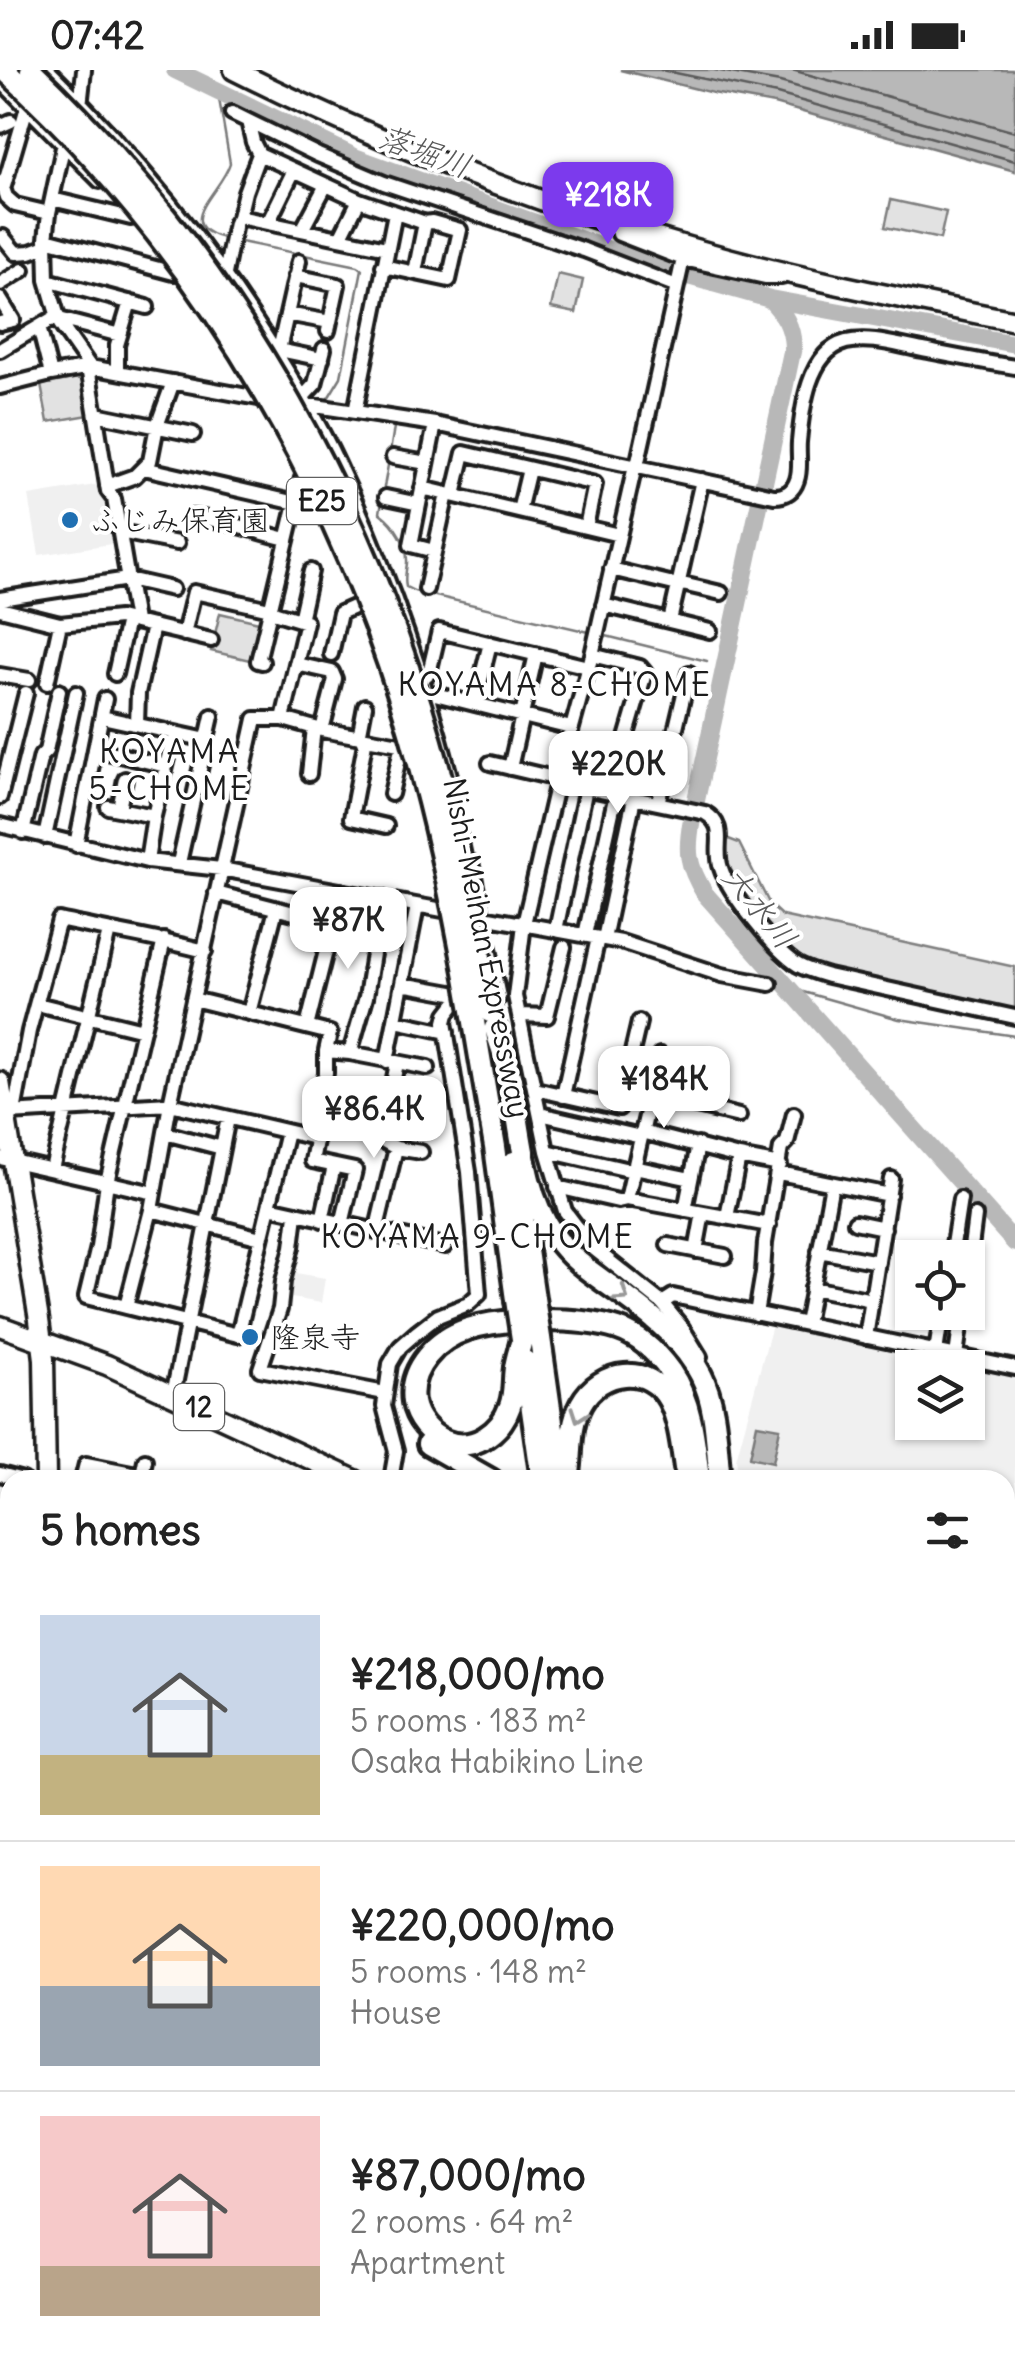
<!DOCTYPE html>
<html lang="en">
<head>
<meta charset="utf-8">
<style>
  :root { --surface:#fff; --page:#f2f2f2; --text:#222; --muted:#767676; --line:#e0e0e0; --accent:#7c3aed }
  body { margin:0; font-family:Delius,"Klee One",sans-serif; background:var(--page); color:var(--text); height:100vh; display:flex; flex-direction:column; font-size:38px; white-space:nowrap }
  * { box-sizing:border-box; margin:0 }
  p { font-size:32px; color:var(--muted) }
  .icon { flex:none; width:55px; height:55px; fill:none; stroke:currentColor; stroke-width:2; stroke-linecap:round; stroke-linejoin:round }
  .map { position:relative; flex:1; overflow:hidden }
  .side { position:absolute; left:0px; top:1400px; width:1015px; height:892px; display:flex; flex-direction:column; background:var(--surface); border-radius:30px 30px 0 0; box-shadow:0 2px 8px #0004 }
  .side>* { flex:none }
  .fabs { position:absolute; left:895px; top:1170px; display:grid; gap:20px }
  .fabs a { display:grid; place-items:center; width:90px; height:90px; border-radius:0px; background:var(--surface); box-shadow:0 2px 8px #0004; font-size:50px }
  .price { position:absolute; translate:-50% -85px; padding:0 22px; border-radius:20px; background:#fff; color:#222; font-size:32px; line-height:65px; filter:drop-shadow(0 2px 5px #0008) }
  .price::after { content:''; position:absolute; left:50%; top:60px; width:30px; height:22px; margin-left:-15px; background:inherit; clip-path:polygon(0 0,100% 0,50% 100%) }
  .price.selected { background:var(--accent); color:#fff }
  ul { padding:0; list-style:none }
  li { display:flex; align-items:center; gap:30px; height:250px; padding:0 40px }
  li+li { border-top:2px solid var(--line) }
  li span { display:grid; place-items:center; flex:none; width:280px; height:200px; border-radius:0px; color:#555 }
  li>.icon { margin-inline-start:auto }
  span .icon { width:120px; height:120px; fill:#fffc; stroke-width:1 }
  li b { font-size:42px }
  h2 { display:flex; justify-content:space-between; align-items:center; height:120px; padding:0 40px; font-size:42px }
  .status { display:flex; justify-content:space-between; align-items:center; height:70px; padding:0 50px; background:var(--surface); direction:ltr }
  .status svg { height:28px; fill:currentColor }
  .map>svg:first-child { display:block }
  .built { fill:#f0f0f0; fill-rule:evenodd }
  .green { fill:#e2e2e2; stroke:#7f7f7f; stroke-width:2.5 }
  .water { fill:#b8b8b8; stroke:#7a7a7a; stroke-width:2.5 }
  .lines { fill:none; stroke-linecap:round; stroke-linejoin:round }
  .shore { stroke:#5a5a5a; stroke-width:2.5 }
  .stream { stroke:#7a7a7a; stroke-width:2.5 }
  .river { stroke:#b8b8b8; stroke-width:18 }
  .minor-casing { stroke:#1c1c1c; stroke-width:20 }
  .major-casing { stroke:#1c1c1c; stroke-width:25 }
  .highway-casing { stroke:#1c1c1c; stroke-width:28 }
  .minor { stroke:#fff; stroke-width:12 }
  .major { stroke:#fff; stroke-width:18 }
  .highway { stroke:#fff; stroke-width:20 }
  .rail { stroke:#1c1c1c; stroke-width:2.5 }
  .highway-bridge-casing { stroke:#1c1c1c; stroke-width:28; stroke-linecap:butt }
  .highway-bridge { stroke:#fff; stroke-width:20 }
  .oneway { stroke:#999 }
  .poi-dot { fill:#1f6fb2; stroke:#fff; stroke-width:4 }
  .labels { text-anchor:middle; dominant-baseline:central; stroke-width:8; stroke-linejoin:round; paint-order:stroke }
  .shield { fill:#fff; stroke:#606060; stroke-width:2.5 }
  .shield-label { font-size:28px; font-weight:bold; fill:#1c1c1c }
  .poi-label { font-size:30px; fill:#1c1c1c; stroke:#fff; text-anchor:start }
  .street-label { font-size:30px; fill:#1c1c1c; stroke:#fff }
  .water-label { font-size:32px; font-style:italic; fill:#5a5a5a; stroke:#fff }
  .neighbourhood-label { font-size:32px; letter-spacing:2.5px; fill:#1c1c1c; stroke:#fff }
</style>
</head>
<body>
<div class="status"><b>07:42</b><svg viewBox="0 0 49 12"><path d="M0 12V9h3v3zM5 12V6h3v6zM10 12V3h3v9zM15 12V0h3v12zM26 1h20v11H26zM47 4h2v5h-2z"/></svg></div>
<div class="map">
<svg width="1015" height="2292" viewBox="0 0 1015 2292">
  <rect width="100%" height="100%" fill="#fff"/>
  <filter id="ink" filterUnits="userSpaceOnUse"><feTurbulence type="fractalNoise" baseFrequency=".01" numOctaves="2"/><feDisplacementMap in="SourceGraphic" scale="20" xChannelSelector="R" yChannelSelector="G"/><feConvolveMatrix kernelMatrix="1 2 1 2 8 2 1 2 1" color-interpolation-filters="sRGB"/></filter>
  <g filter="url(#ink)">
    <path class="built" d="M101,414L111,474L39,485L29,426Z
      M290,1202L325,1208L321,1233L286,1227Z
      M772,1255L1015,1306V1515L1005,1546V1410H792L737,1396L736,1389ZM912,1298H968V1352H912Z"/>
    <path class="green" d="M891,130L946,142L940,169L885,157Z
      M558,204L583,210L576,243L551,238Z
      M78,308L82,311L89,345L48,352L41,315Z
      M220,543L263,553L254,591L211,581Z
      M726,768L739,773L770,835L782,846L1015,897V941L845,904L814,896L800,889L741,827L726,799Z"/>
    <path class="water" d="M620,0H1015V101L774,34L713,23Z
      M757,1354L780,1358L773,1392L750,1387Z"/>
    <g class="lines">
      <path class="shore" d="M661,0L777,24L1015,91
        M715,0L780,12L1015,78
        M792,0L1015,62"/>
      <path class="stream" d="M218,23L230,93C221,123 168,157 228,169
        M236,171L358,196L362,199L341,307L327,330
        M390,382L394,357L390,353
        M383,422L389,390
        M382,430L380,443C395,454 408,474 407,493C406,502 404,508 406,517L414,521L589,562
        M602,565L707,591
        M789,918L899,949L1015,966"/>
      <path class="river" d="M175,0L357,88L653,196L770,229L1015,274
        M770,229C784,244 792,255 793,277L692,749C686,781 687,795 705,824L1015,1173
        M0,1859L10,1874
        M0,1969L10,1935
        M1005,2122L1015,2042
        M1005,2174L1015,2201
        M145,2282L151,2292"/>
      <g class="minor-casing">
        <path id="minor" d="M48,0C135,85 206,172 271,275C295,314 319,353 338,394C389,501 427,614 456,729
          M0,10L100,111
          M80,36L84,0
          M232,43L318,85L384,113L584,180L677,216
          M248,51L253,72L259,84
          M0,56L11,51
          M65,68L49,143L46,169L47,210L60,254L90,297
          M1,112L6,127L15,135L49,143
          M4,116L27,37
          M52,129L131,148
          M239,147L387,178
          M268,153L294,100
          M302,160L326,115
          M619,164L683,189L765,207H782
          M0,168L3,167L16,183L30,182L46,176
          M340,168L359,130
          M46,169L174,203
          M415,202L425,153
          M225,204L235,153L239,147L245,122L259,84L359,130L425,153L432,152L460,160L449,210L383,196
          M295,206L338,215L328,261
          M47,210L147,237
          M0,214L23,200
          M0,229L13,250L0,253
          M287,244L330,252
          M59,249L120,265
          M39,257L51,304
          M0,280L57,246
          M279,280L322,289
          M275,281L279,280L299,191
          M88,297L108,421L114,429L135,551
          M117,301V275L130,232
          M0,317L51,304L90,297L269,330
          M302,328L315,314L324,279
          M289,332L435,354L774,426C785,426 793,422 797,410C801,399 798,384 799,372C802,339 808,282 846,272C871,266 899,276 923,280C954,286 984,292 1015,297
          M355,342L395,143
          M96,344L193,364
          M393,387L427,393
          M635,396L592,585L557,712L531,824L524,854L515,926L547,1081L565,1141L593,1178L662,1233L681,1256L700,1287
          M637,396L683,189
          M144,398L296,433
          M107,416L135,406L150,391L157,356L173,312
          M422,418L619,465
          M454,425L464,383L595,414L586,457
          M386,427L419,434
          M519,441L529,399
          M192,447C225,449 255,462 287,469
          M120,462L177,473
          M434,481L411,475L435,354
          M611,499L678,515
          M678,513L721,523
          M426,519L447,424
          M0,529L128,509L172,519
          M603,535L710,561
          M0,539L60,554
          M270,541L306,552L283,649
          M300,550L311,501
          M670,551L702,410
          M184,564L194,522L270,539
          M331,584L340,543L358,535
          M592,585L640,597L645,603L610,723
          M262,592L258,591L302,408
          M296,594L332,602L335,609L322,660
          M115,604L127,550
          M0,605L29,610
          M422,609L429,603L439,561L588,597
          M47,613L60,554L119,548L211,570
          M427,622L571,658
          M475,634L490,573
          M102,647L207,670
          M137,654L138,623L153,556
          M359,667L365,636
          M366,668L351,748L386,756
          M95,679L166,696
          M490,693L558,709
          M510,698L536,584
          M309,704L314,658
          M557,712L705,743C729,757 713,776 721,798C729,824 776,881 798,895C807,900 818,903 828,906L1015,947
          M391,724L402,674
          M0,727L26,623
          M658,733L689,603
          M108,737L154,746
          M119,739L125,709
          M0,755L147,791L221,799L459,843
          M23,762L41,686L46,681L59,621
          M45,767L76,623
          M76,775L105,629
          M147,791L154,746L174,663
          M471,792L499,927
          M179,793L212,646
          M216,823L333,853
          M478,846L621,872L722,905L770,914
          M556,860L586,718
          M585,865L616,724
          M604,869L634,728
          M164,870L107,1112L98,1177L86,1227L238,1265L287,1062
          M402,914L463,925
          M193,929L330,963L326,981V1003L311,1067L316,1071L312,1091L355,1100L342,1154
          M37,934L143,960
          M249,943L276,839
          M521,945L547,946L564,877
          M395,951L447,962
          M307,957L341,821
          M326,981L350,983L428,998
          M350,983L366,927L382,828
          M387,991L417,836
          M397,993L382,1070L396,1078L421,1082
          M535,1019L619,1038L639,952
          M650,1025L739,1046
          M563,1026L598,868
          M14,1042L29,961L59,850C108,861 156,868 205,881
          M8,1043L170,1034L311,1067
          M540,1044L641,1067
          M642,1062L739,1087L780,1095
          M165,1063L222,1078
          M547,1081L633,1101
          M0,1088L154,1123
          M634,1097L691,1109
          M52,1099L109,861
          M779,1103L889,1125
          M557,1117L618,1131L627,1129L769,1155
          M627,1129L660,985
          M269,1137L445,1176
          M151,1140L261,1168
          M685,1140L698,1075
          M296,1145L292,1177L283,1211L280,1239L260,1299L385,1323
          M727,1147L739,1087
          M322,1150L334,1096
          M855,1152L884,1158
          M376,1162L396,1078
          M668,1175L725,1186
          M696,1181L703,1143
          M819,1181L878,1192
          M951,1188L960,1129
          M968,1201L975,1146
          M812,1218L872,1230
          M662,1233L673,1226L1015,1298
          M126,1237L151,1140L170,1034L255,649H283L322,660L405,675
          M756,1244L763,1202L765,1173L781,1078L787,1072L794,1044
          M806,1254L832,1114
          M866,1267L891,1109
          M936,1282L942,1242
          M956,1286L962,1242
          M173,1325L228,1048
          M0,1404L23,1410
          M82,1410L86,1394L142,1405L145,1390
          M391,1410L396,1381L384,1336L390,1294L400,1277L416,1263L438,1246L468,1234L479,1224L469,1102L445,952L447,944L457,931L473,928
          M4,1508L10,1526
          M0,1562L10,1560
          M0,1645H10
          M0,1746L10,1747
          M1005,1876L1013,1846
          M1005,1930L1015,1932
          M0,1981L10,1988
          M1005,2042L1015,1964
          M0,2087L10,2097
          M1015,2121L1012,2148L1015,2170
          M0,2191L10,2192
          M1005,2200L1015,2216
          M1005,2231L1015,2228
          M154,2282L160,2292
          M427,2282L447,2287L452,2285
          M452,2282V2285L479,2292
          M621,2282L627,2284L625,2292
          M755,2282L760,2292
          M804,2282L808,2292
          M100,2292L101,2282
          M119,2292L120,2282
          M327,2292L329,2282
          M369,2292L373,2282
          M494,2292L496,2282
          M572,2292L574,2282
          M658,2292L661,2282
          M985,2292L987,2282"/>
      </g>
      <g class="major-casing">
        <path id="major" d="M234,0C379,73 532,132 688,177C795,208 905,229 1015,251
          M0,1012L39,1250L44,1289L46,1410
          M0,1256L107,1295L355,1410
          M1005,1711L1015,1716
          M1005,1725L1015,1730
          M0,1905L10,1910
          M29,2292V2282"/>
      </g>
      <g class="highway-casing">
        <path id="highway" d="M473,946L495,1077L516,1230
          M495,958C500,975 507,992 511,1010C521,1058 523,1123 553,1164C575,1195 598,1206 627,1228C656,1249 685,1273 701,1305C717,1336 716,1376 720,1410
          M514,1092L534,1228
          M540,1268L560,1409
          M522,1269C520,1278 516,1289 515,1298C513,1311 515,1323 510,1336C501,1362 473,1383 445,1371C429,1364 416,1349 413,1332C408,1298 437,1269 468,1259C504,1247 581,1247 618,1259C639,1266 657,1283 670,1301C692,1333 695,1373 699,1410
          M525,1291L542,1410
          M428,1374L491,1410
          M568,1410C573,1385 568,1358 581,1334C600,1299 649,1293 669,1330C679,1349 682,1377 685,1398
          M1005,1577L1015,1545
          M1005,1622L1015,1590
          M766,2282L772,2292"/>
      </g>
      <use href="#minor" class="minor"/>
      <use href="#major" class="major"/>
      <use href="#highway" class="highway"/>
      <path class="rail" d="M0,1886L10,1891
        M1005,2273L1015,2276"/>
      <g class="highway-bridge-casing">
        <path id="highway-bridge" d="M5,0C211,188 354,440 423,709C444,787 459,866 473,946
          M31,0C240,199 376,449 446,727C464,798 477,870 490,942
          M534,1228L540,1268
          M516,1230L522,1269
          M788,2282L793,2292"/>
      </g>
      <use href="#highway-bridge" class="highway-bridge"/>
    </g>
    <defs><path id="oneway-chevron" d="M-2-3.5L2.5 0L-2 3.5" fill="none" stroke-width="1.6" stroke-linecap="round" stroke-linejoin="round" transform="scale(2.5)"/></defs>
    <g class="oneway">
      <use href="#oneway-chevron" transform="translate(622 1225) rotate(34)"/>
      <use href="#oneway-chevron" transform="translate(579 1345) rotate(110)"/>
    </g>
  </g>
  <g class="poi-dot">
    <circle cx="70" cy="450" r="10"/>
    <circle cx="250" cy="1267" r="10"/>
  </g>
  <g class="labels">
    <g class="shield">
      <rect x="287" y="408" width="70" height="46" rx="8"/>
      <rect x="174" y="1314" width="50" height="46" rx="8"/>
    </g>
    <g class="shield-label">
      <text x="322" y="431">E25</text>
      <text x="199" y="1337">12</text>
    </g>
    <g class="poi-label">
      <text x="90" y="450">ふじみ保育園</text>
      <text x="270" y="1267">隆泉寺</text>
    </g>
    <g class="street-label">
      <text transform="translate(487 878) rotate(79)">Nishi-Meihan Expressway</text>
    </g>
    <g class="water-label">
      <text transform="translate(425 81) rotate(20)">落堀川</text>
      <text transform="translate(760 837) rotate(51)">大水川</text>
    </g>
    <g class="neighbourhood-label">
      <text x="555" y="614">KOYAMA 8-CHOME</text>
      <text x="170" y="681">KOYAMA<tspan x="170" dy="37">5-CHOME</tspan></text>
      <text x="478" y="1166">KOYAMA 9-CHOME</text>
    </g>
  </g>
</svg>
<div class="fabs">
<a><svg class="icon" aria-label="locate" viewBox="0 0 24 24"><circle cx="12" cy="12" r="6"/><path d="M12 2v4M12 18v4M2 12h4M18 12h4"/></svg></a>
<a><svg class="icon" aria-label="layers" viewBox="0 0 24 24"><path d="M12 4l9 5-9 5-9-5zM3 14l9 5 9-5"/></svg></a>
</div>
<b class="price selected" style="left:608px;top:177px">¥218K</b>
<b class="price" style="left:618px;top:746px">¥220K</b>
<b class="price" style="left:348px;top:902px">¥87K</b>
<b class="price" style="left:664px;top:1061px">¥184K</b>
<b class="price" style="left:374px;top:1091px">¥86.4K</b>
<section class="side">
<h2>5 homes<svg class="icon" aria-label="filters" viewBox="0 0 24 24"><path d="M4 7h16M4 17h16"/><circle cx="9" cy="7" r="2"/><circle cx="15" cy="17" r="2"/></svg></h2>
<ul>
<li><span style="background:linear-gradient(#c9d6e8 70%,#c2b280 0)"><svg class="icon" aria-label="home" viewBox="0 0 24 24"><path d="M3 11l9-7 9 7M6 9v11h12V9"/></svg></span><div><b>¥218,000/mo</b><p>5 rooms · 183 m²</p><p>Osaka Habikino Line</p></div></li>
<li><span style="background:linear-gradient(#ffd9b3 60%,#9aa5b1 0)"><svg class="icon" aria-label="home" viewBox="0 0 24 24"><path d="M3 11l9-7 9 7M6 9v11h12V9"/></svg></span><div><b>¥220,000/mo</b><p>5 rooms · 148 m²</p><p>House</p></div></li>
<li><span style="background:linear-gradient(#f6c9c9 75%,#b9a48a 0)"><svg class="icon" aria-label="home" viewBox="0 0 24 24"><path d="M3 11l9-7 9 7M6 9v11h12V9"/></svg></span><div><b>¥87,000/mo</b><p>2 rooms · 64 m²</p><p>Apartment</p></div></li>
</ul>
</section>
</div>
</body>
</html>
